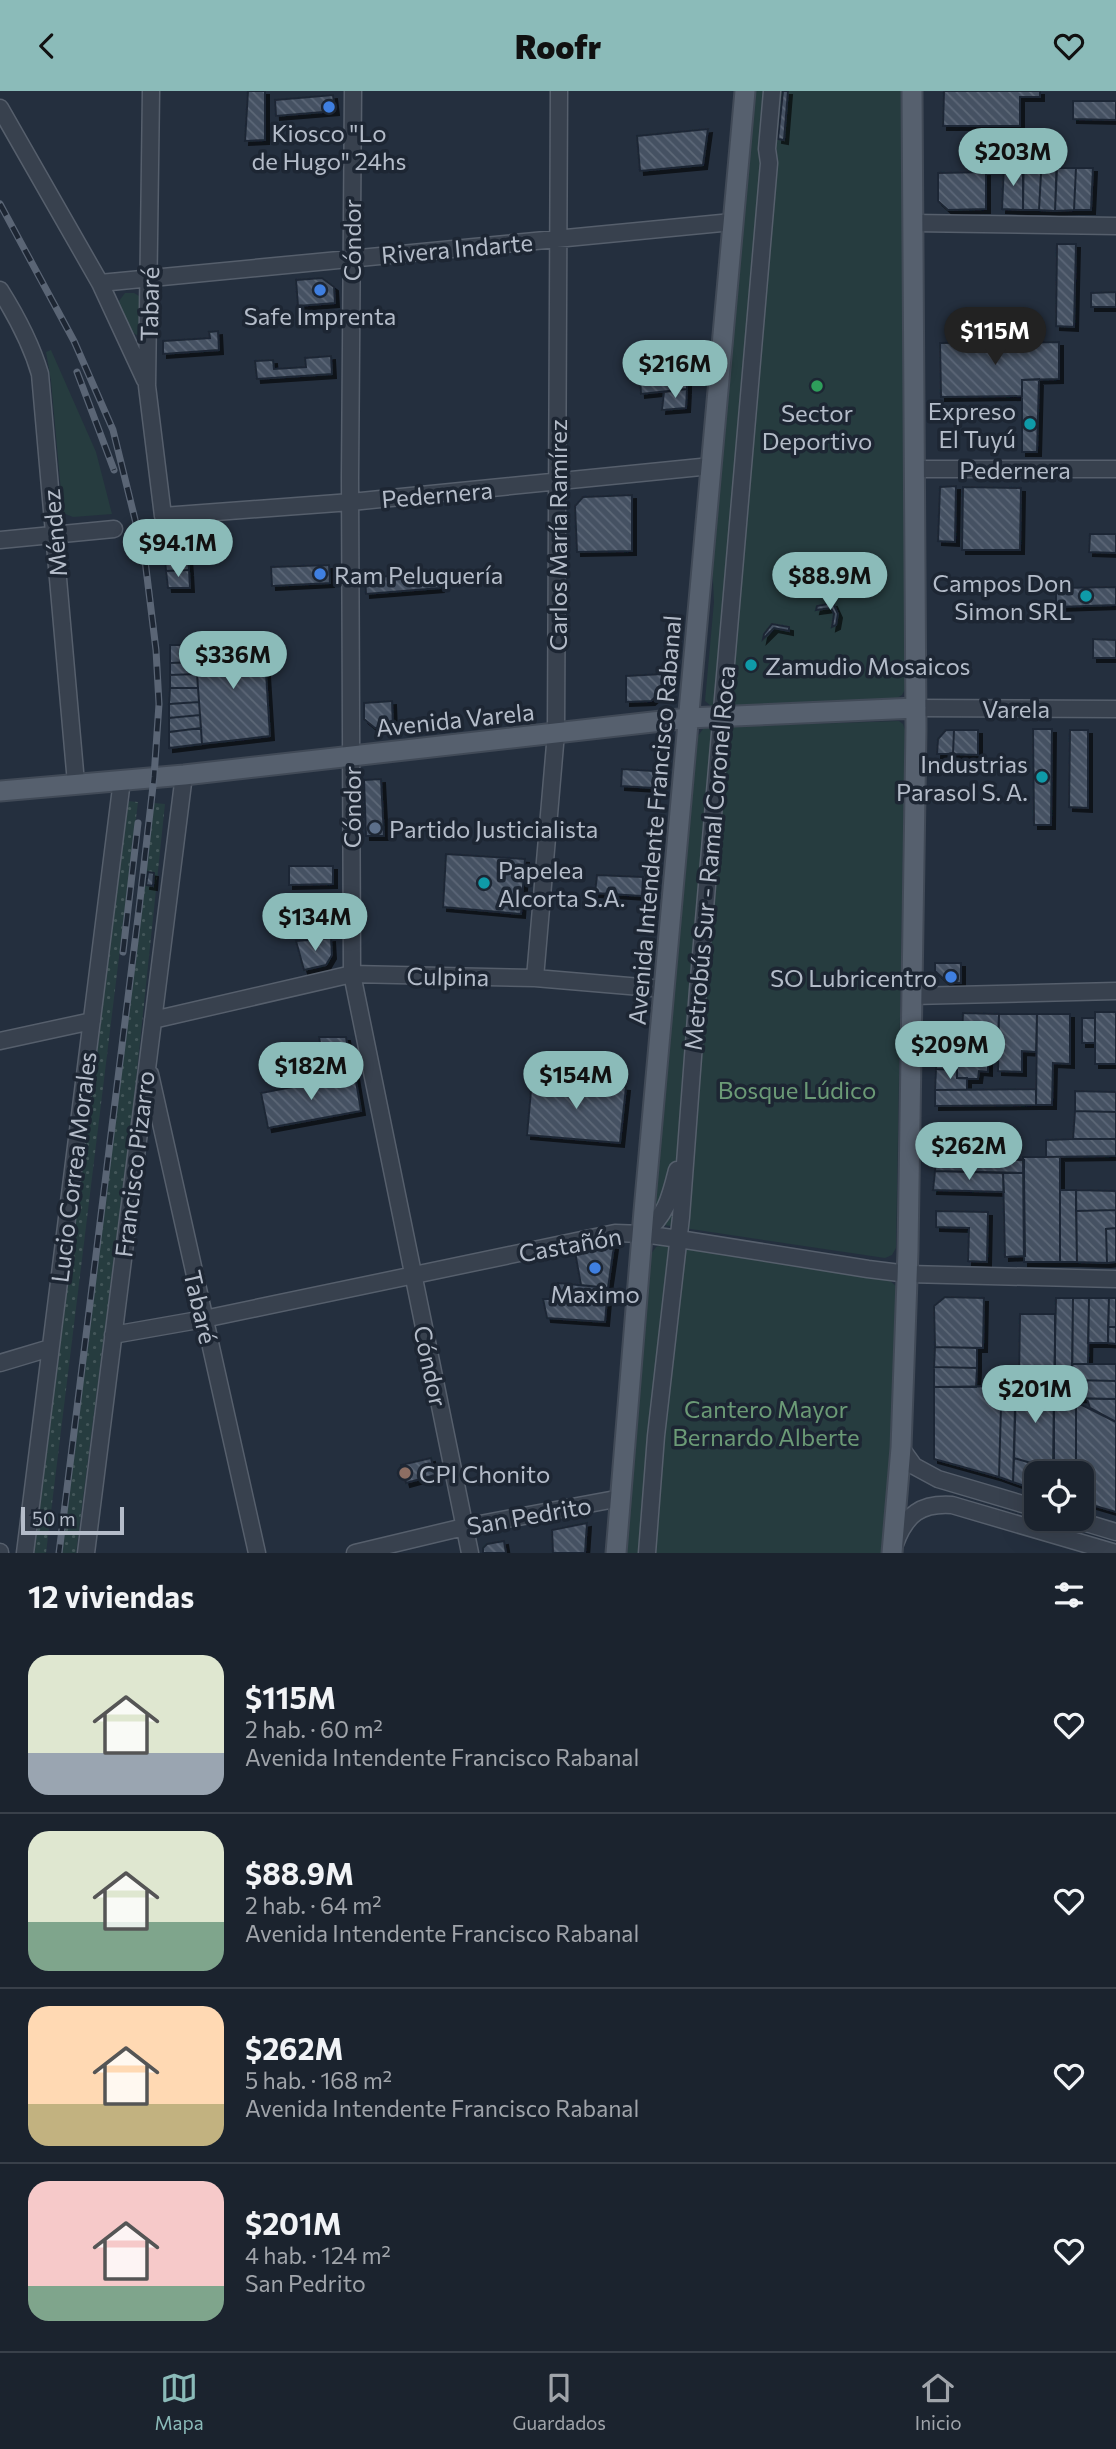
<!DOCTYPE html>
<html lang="es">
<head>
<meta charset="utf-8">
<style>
  :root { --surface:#1b232e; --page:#242b36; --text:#f1f3f6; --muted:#a0a4aa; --line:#39404a; --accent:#8bbbb9 }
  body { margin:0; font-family:Commissioner,sans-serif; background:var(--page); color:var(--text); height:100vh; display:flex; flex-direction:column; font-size:26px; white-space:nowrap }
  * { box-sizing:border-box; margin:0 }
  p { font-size:23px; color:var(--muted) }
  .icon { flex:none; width:38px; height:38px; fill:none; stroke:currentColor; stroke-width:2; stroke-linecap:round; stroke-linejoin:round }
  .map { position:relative; height:1462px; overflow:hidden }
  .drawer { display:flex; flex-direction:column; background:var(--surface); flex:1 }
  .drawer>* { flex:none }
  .tools { position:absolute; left:1024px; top:1370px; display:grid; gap:14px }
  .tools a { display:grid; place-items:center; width:70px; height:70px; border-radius:14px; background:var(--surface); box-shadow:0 7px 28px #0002,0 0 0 2px var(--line); font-size:35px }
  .scale { position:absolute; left:21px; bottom:18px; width:103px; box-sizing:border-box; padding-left:7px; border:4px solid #b4bcc9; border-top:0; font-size:19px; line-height:24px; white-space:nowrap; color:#b4bcc9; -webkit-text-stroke:5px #1d2633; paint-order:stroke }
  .price { position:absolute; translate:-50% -60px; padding:0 16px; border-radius:24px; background:var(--accent); color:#111; font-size:23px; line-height:46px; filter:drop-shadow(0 2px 4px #0008) }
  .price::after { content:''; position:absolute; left:50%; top:42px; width:21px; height:16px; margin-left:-10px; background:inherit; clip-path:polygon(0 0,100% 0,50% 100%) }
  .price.active { background:#222; color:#fff }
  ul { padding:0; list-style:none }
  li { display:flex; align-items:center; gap:21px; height:175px; padding:0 28px }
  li+li { border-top:2px solid var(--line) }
  li span { display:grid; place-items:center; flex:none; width:196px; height:140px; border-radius:21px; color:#555 }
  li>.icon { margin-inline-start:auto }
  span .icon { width:84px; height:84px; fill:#fffc; stroke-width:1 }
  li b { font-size:30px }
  h2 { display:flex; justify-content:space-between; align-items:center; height:84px; padding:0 28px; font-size:30px }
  header { display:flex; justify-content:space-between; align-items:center; height:91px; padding:0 28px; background:var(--accent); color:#111; font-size:32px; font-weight:800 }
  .tab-bar { display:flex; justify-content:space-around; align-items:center; height:98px; border-top:2px solid var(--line); background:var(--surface); font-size:19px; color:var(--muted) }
  .tab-bar a { display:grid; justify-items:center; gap:4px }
  .tab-bar .active { color:var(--accent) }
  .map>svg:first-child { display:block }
  .grass { fill:url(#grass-dots) }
  .green { fill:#263c3f }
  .building { fill:url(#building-back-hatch); stroke:#1f2835; stroke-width:2; filter:url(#shadow) }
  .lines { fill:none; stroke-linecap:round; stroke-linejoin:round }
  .minor-casing { stroke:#565f6c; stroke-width:19 }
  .major-casing { stroke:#414a57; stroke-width:23 }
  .minor { stroke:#38414e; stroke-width:16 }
  .major { stroke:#56606e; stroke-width:19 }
  .rail-casing { stroke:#5a6575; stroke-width:7 }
  .rail { stroke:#1d2633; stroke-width:4.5; stroke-dasharray:13; stroke-linecap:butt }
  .shop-dot { fill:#3f7fe0; stroke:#1d2633; stroke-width:2.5 }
  .leisure-dot { fill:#2e9e5b; stroke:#1d2633; stroke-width:2.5 }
  .culture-dot { fill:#0f9aa8; stroke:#1d2633; stroke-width:2.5 }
  .service-dot { fill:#5c6f8a; stroke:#1d2633; stroke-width:2.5 }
  .education-dot { fill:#8d6e63; stroke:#1d2633; stroke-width:2.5 }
  .labels { text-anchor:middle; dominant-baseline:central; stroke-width:7; stroke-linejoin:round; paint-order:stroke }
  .poi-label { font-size:24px; fill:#b4bcc9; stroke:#1d2633; text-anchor:start }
  .street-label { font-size:24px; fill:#b4bcc9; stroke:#1d2633 }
  .park-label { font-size:24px; fill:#6b9a76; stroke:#1d2633 }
</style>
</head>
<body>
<header><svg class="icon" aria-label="back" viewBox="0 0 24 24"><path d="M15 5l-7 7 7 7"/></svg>Roofr<svg class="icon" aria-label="heart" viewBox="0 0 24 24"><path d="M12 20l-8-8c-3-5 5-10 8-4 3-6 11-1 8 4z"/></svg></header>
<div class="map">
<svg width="1116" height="1462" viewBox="0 0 1116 1462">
  <defs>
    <pattern id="grass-dots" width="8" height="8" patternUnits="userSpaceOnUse" patternTransform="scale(1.75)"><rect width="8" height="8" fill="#263c3f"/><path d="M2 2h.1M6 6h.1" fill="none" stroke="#435659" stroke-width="1.8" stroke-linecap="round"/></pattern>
    <pattern id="building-back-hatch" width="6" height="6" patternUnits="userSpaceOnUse" patternTransform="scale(1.75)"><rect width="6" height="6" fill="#455162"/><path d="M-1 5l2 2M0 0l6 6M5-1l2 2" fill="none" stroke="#5d6877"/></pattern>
    <filter id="shadow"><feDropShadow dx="4" dy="4" stdDeviation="0" flood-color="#0009"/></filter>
  </defs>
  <rect width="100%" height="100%" fill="#242f3e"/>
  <path class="grass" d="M127,710L138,711L46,1462H33Z
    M154,712L165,713L132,1027L76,1462H62Z"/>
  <path class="green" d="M755,0H904L907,595L902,604L894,609L711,615L705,610L714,511L712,470Z
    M125,202H134L141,206V244L139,245C127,241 119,221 119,210Z
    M51,259L96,361L112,423L73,426L63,422L51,290L46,261Z
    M899,630L903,633L905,639L896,1157L892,1164L885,1167L664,1134L657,1127L654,1116L698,645L703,638L712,636Z
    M665,1152L888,1188L897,1196L895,1429L882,1451L881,1462H626L651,1163L656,1156Z"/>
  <path class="building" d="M248,0H265V49L245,50Z
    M783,0H788L784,49L778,48Z
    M944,0H1040V6H1020V35H943Z
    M333,4L335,20L276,25L275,9Z
    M1073,10H1116V29L1073,28Z
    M708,38L703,74L640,80L637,45Z
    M1024,46L1043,47L1039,119H1023Z
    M1042,63H1057L1055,120L1039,119Z
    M1004,74H1023V119L1002,118Z
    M1057,77H1076L1074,119L1055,120Z
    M1076,77H1093L1091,119H1074Z
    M986,81V118L948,119L938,110V82Z
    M1057,153H1076L1074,236L1056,235Z
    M322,187L334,196L335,212L298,215L296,189Z
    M1116,201V216H1091V202Z
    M218,240L219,259L163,263V250L210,247L209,241Z
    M1059,251V288L1022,289V305L941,306L940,252Z
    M331,265L332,283L257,288L255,270L273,269L274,278L306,276L305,267Z
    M687,284V298L641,303L640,288Z
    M1039,288L1037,361H1022V289Z
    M687,298L686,317L662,319L664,301Z
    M956,395L955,451L938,450L940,396Z
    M963,396L1021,397L1020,459H962Z
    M632,404V460L577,461L575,415L583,406Z
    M1090,443H1116V462L1089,461Z
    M187,447L188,466L165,469L162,450Z
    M188,466L189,479L166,480L165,469Z
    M329,474L330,492L272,495L271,476Z
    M189,479L190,497H168L166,480Z
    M439,481L440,497L366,503L365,487Z
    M1116,496V514L1056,516V497Z
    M833,512L838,523L836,534L832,536L834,523L831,517L816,519L817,515Z
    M772,533L789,536V540L774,537L763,548L764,543Z
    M1093,548L1116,549V567H1093Z
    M264,550L270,645L202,653L195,554Z
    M170,554H195L196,571L170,572Z
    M196,571L197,583L170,584V572Z
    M197,583L198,597H170V584Z
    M662,583V600L651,610L626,611V585Z
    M170,597H198L199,611L169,613Z
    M392,610L393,636L375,637L364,628V612Z
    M199,611L200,624L169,627V613Z
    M200,624L201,637L169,641V627Z
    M201,637L202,653L169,657V641Z
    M1033,638H1052L1051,734H1034Z
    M946,639H954L953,663H937L938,648Z
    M954,639H978V664L953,663Z
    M1070,639H1088V717L1069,716Z
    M622,678L654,680L653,697L621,695Z
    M381,688L384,745H366L364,689Z
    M446,763L525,768L521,823L443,816Z
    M289,775H333V793L289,794Z
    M148,781L154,782L153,795L146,794Z
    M597,784L643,786L642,805L595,802Z
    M331,847L332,864L326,874L304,879L296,850Z
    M935,872H961V892H948L935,880Z
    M1095,921H1116V973H1095Z
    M963,922L999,923L998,949H991V957L982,956V945H962Z
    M999,923H1037L1036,961L1022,960V981L998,980Z
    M1037,923H1070V973L1053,972L1052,1014H1036Z
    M1082,927H1095V952H1082Z
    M939,944L982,945L981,961L937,959Z
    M319,946H346L348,958L322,963Z
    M937,959L988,962V981L979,980L978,988L957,987V979L936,978Z
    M936,978L957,979V987H967V999H935Z
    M355,984L361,1020L268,1037L261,1002Z
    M532,988L626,996L620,1052L527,1044Z
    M1036,998V1014L935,1015V999Z
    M1075,1000L1116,1001V1021L1075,1020Z
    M1075,1020L1116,1021V1048H1073Z
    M946,1033H967V1047H946Z
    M936,1047H1006L1005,1069L936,1067Z
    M1073,1048H1116V1065L1046,1066V1049Z
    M1023,1066H1060V1171H1024Z
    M936,1067L1024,1069V1082L935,1080Z
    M935,1080L1003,1082L1004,1101L933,1099Z
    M1003,1082H1024L1025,1165L1005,1166Z
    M1060,1099H1076L1077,1171H1060Z
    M1076,1099L1116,1100V1119L1076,1120Z
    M1116,1119V1137L1106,1138L1107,1172L1077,1171L1076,1120Z
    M936,1120L988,1121L987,1171L968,1170L969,1137L936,1136Z
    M1116,1137V1171L1107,1172L1106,1138Z
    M610,1154L614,1155L608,1197L581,1194L575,1161Z
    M558,1192L608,1197L605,1231L547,1227L543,1208H558Z
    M945,1206L984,1207L983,1257L935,1256L934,1215Z
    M1056,1207H1073L1072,1307L1054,1295Z
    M1073,1207H1089L1088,1273H1072Z
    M1089,1207H1109L1108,1252H1088Z
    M1109,1207H1116V1236H1108Z
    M1020,1223H1055V1286H1019Z
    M1108,1236H1116V1253L1108,1252Z
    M935,1256L977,1257V1277L934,1276Z
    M1072,1273H1116V1290L1072,1289Z
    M934,1276L977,1277L976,1296H934Z
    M1072,1289L1116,1290V1308L1072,1307Z
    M1016,1295L1015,1316H1001L999,1386L934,1368V1296Z
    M1016,1295H1054V1375H1041L1014,1367Z
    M1054,1295L1076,1311V1382H1053Z
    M1087,1308H1116V1331L1090,1317Z
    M1076,1311L1116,1331V1421L1082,1411V1382H1076Z
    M1001,1316H1015L1013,1391L999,1386Z
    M431,1367L435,1384L406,1392L401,1374Z
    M1014,1367L1041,1375V1382H1036V1399L1013,1391Z
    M1041,1375H1054L1053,1382H1041Z
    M587,1432L585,1462H553L552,1439Z
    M504,1450L506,1462H483V1457L487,1453Z"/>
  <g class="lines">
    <g class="minor-casing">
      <path id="minor" d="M151,0L147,295L163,425L351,411L711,375
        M353,0L350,386L352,883L470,1462
        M0,17L100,192L145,289
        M913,132L1116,135
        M100,192L732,131
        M0,199C17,226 31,252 40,283L76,692
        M914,378H1116
        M0,449L114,438
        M916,617L1116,618
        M535,887L556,642L559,0
        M912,905L1116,900
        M153,929L352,883L535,887L664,898
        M0,950L92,930
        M150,983L257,1462
        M643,1143C666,1125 670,1107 677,1079
        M113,1244L204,1228L615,1142L643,1143L679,1148L868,1178L908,1183L1116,1188
        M0,1272L50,1257
        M901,1357L914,1375L938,1388L1036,1417
        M1073,1428L1116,1441
        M895,1453C906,1423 921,1412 952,1414L1116,1462
        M0,1461V1462
        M25,1462L122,689
        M86,1462L184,684
        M355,1462L464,1436L621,1407
        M647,1462L656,1345L681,1126L698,899L769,72L767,58L772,0"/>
    </g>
    <g class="major-casing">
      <path id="major" d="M0,700L184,684L688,627L916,617
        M616,1462L644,1120L745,0
        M892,1462L901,1357L908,1160L916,637L912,0"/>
    </g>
    <use href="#minor" class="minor"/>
    <use href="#major" class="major"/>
    <g class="rail-casing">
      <path id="rail" d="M0,113L74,250L113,339L145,469L156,559L159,613L154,686L139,818L59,1462
        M77,281L114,379
        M123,861L138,732"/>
    </g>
    <use href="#rail" class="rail"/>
  </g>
  <g class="shop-dot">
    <circle cx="329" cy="16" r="7"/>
    <circle cx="320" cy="199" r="7"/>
    <circle cx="320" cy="483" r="7"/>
    <circle cx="951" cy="886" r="7"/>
    <circle cx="595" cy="1177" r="7"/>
  </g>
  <circle class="leisure-dot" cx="817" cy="295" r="7"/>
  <g class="culture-dot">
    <circle cx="1030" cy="333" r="7"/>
    <circle cx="1086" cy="505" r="7"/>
    <circle cx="751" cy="574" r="7"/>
    <circle cx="1042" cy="686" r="7"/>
    <circle cx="484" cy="792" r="7"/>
  </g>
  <circle class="service-dot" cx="375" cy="737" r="7"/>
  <circle class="education-dot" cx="405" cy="1382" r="7"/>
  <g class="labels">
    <g class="poi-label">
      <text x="329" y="41" text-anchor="middle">Kiosco "Lo<tspan x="329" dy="28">de Hugo" 24hs</tspan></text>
      <text x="320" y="224" text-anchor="middle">Safe Imprenta</text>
      <text x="1016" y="319" text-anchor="end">Expreso<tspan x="1016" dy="28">El Tuyú</tspan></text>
      <text x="817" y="321" text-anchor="middle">Sector<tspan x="817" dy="28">Deportivo</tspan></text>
      <text x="334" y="483">Ram Peluquería</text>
      <text x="1072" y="491" text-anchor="end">Campos Don<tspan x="1072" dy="28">Simon SRL</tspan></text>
      <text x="765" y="574">Zamudio Mosaicos</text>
      <text x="1028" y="672" text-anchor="end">Industrias<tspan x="1028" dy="28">Parasol S. A.</tspan></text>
      <text x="389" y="737">Partido Justicialista</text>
      <text x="498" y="778">Papelea<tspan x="498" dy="28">Alcorta S.A.</tspan></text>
      <text x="937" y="886" text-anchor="end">SO Lubricentro</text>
      <text x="595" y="1202" text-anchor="middle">Maximo</text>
      <text x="419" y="1382">CPI Chonito</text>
    </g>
    <g class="street-label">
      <text transform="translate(351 149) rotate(-90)">Cóndor</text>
      <text transform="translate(457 157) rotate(-5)">Rivera Indarte</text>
      <text transform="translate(149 213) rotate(-89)">Tabaré</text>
      <text x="1015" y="378">Pedernera</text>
      <text transform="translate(437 403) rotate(-5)">Pedernera</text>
      <text transform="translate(54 442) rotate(-95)">Méndez</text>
      <text transform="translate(557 444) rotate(-90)">Carlos María Ramírez</text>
      <text x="1016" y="617">Varela</text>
      <text transform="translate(455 628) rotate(-6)">Avenida Varela</text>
      <text transform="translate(351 716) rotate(-90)">Cóndor</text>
      <text transform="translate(654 729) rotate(-85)">Avenida Intendente Francisco Rabanal</text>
      <text transform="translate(709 767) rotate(-85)">Metrobús Sur - Ramal Coronel Roca</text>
      <text transform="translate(448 885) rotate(1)">Culpina</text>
      <text transform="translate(134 1073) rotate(-83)">Francisco Pizarro</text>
      <text transform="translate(73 1076) rotate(-83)">Lucio Correa Morales</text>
      <text transform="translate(570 1153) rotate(-10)">Castañón</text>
      <text transform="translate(201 1216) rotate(77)">Tabaré</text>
      <text transform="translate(431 1275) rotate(78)">Cóndor</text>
      <text transform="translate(529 1424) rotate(-10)">San Pedrito</text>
    </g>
    <g class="park-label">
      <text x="797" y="998">Bosque Lúdico</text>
      <text x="766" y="1317">Cantero Mayor<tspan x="766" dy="28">Bernardo Alberte</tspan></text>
    </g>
  </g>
</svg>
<div class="tools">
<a><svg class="icon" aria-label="locate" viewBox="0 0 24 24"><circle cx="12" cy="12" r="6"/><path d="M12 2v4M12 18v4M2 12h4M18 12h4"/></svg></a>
</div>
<div class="scale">50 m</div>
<b class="price" style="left:1013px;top:97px">$203M</b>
<b class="price active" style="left:995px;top:276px">$115M</b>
<b class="price" style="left:675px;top:309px">$216M</b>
<b class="price" style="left:178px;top:488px">$94.1M</b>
<b class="price" style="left:830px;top:521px">$88.9M</b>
<b class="price" style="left:233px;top:600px">$336M</b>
<b class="price" style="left:315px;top:862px">$134M</b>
<b class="price" style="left:950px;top:990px">$209M</b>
<b class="price" style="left:311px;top:1011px">$182M</b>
<b class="price" style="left:576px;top:1020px">$154M</b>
<b class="price" style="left:969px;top:1091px">$262M</b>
<b class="price" style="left:1035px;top:1334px">$201M</b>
</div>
<section class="drawer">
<h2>12 viviendas<svg class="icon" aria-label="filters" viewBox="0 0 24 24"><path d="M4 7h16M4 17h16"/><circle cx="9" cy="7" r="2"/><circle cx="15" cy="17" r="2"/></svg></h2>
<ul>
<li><span style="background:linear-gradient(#dfe7d0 70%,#9aa5b1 0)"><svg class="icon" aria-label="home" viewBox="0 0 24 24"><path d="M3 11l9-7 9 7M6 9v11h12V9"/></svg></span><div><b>$115M</b><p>2 hab. · 60 m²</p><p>Avenida Intendente Francisco Rabanal</p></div><svg class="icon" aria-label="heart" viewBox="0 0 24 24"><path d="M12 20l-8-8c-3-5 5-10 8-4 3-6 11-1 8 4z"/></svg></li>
<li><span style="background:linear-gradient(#dfe7d0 65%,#7fa58c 0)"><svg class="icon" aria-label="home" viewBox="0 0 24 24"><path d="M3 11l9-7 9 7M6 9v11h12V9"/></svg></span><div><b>$88.9M</b><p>2 hab. · 64 m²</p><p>Avenida Intendente Francisco Rabanal</p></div><svg class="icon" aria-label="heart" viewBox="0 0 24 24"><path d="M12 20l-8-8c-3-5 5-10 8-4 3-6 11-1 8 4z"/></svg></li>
<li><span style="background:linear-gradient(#ffd9b3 70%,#c2b280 0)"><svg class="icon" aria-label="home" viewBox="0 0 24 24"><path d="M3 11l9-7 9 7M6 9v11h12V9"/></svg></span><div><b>$262M</b><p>5 hab. · 168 m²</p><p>Avenida Intendente Francisco Rabanal</p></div><svg class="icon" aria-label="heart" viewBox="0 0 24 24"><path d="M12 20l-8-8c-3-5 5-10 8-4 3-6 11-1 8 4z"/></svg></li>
<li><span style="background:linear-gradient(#f6c9c9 75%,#7fa58c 0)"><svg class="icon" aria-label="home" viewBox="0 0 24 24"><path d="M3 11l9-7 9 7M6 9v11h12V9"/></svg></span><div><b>$201M</b><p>4 hab. · 124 m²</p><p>San Pedrito</p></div><svg class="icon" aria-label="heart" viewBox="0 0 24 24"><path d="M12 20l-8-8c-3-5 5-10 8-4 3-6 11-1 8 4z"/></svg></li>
</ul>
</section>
<nav class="tab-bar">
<a class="active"><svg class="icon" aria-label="map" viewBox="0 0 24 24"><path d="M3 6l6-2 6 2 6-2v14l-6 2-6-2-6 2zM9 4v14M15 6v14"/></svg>Mapa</a>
<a><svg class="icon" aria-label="saved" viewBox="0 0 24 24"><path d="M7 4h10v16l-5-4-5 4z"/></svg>Guardados</a>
<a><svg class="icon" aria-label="home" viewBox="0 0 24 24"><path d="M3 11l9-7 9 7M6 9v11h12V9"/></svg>Inicio</a>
</nav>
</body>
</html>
